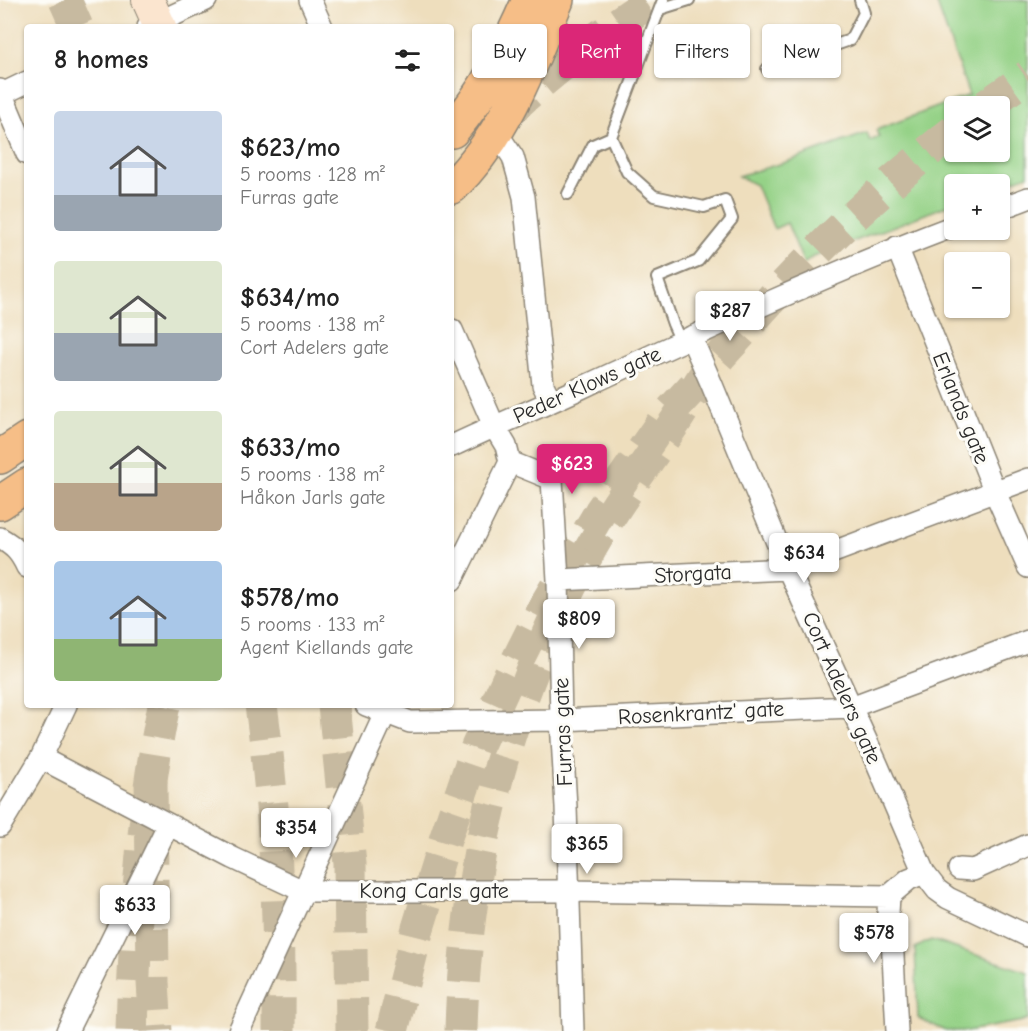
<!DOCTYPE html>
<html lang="en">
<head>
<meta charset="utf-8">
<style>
  :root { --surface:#fff; --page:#f2f2f2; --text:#222; --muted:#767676; --accent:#db2777 }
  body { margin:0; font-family:"Comic Neue",sans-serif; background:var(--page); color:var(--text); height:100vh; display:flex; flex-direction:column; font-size:22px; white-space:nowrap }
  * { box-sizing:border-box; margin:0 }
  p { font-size:20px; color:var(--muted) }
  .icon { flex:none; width:33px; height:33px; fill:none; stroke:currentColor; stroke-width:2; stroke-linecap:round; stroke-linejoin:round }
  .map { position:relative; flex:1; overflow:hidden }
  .sheet { position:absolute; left:24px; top:24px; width:430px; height:684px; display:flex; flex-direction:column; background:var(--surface); border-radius:6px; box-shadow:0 2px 4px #0004 }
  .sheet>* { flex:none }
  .hud { position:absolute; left:472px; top:24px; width:465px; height:54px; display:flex; gap:12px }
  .buttons { position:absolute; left:944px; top:96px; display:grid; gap:12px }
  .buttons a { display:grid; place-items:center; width:66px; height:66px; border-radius:6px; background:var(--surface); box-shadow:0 2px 4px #0004; font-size:30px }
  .price { position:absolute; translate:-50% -51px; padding:0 14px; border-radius:6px; background:#fff; color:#222; font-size:20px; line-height:39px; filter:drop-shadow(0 2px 3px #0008) }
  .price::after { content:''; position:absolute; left:50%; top:36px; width:18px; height:14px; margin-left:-9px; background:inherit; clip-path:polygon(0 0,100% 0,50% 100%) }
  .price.current { background:var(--accent); color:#fff }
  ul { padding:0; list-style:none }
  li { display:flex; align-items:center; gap:18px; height:150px; padding:0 30px }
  li span { display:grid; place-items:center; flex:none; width:168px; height:120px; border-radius:6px; color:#555 }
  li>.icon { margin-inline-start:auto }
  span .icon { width:72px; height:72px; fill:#fffc; stroke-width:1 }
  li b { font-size:26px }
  h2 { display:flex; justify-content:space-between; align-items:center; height:72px; padding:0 30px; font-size:26px }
  .chip { padding:0 21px; border-radius:6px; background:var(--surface); box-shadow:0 2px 4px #0004; font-size:21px; line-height:54px }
  .chip.current { background:var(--accent); color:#fff }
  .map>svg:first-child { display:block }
  .green { fill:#95d287; stroke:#607e59; stroke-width:1.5; fill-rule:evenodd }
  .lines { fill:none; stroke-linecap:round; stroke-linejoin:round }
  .trunk-tunnel { stroke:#c7baa0; stroke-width:33; stroke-dasharray:33 16; stroke-linecap:butt }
  .motorway-tunnel { stroke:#c7baa0; stroke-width:33; stroke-dasharray:33 16; stroke-linecap:butt }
  .service-casing { stroke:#8c8474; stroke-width:14 }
  .minor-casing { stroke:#8c8474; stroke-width:24 }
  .secondary-casing { stroke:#8c8474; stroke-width:34 }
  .primary-casing { stroke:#8c8474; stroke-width:36 }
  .service { stroke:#fff; stroke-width:10 }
  .minor { stroke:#fff; stroke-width:21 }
  .secondary { stroke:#fbe5cf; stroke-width:32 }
  .primary { stroke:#f6be87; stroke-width:33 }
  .labels { text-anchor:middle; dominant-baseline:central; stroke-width:6; stroke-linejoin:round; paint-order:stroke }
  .street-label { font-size:22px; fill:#2b2b2b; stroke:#fdfcf7 }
</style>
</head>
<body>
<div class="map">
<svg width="1028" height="1031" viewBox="0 0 1028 1031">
  <rect width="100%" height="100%" fill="#fdfcf7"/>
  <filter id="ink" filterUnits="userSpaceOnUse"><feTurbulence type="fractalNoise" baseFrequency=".0167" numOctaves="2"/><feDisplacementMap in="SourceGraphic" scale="12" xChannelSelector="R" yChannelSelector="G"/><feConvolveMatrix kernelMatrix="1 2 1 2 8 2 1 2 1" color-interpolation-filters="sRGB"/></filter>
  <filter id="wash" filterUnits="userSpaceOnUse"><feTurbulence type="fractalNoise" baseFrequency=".008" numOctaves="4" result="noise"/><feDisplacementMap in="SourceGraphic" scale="24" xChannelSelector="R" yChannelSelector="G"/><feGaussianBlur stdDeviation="1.35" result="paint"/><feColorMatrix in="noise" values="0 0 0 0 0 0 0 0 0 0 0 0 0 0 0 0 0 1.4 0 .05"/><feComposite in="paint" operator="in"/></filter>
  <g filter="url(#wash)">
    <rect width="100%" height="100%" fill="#eedebd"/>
    <path class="green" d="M1028,0V175L999,186V184H954V203L811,258L804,264L787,223L774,229L756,185L738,176L786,162L867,133L870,141L879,137L876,130L969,95L936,1ZM954,106H999V152H954Z
      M931,940L1028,972V1020L967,1031H946L918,1018L915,948Z"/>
  </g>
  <g filter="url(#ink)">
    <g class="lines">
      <path class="trunk-tunnel" d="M986,106L1028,76
        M505,115C550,72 601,33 653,0
        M132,1031C135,922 142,812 164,705
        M461,1031C465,867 505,705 584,561C608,515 639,473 669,431C682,413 693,392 706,373C719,356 735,341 748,325C810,254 880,189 954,131"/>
      <path class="motorway-tunnel" d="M65,0L77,27
        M261,705C276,813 280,922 279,1031
        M334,705L350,864L352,1031
        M151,781L153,982L156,1031
        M392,1031L418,928L446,837L477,747L507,681L543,609L600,512L668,414L707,372"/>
      <g class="service-casing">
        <path id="service" d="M663,0L611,137L627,172L654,196L704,207L725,200L732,219L698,261L657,278L673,324L681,342
          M660,9L689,0
          M767,69L850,40L864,13L860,0
          M568,194L593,145L611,137"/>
      </g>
      <g class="minor-casing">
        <path id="minor" d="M310,0L322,27
          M148,27L206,0
          M0,90L27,154
          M0,95L27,82
          M496,132L513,157L524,197L543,385L551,401
          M999,209L1028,198
          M897,247L995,492L1028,567
          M452,330L494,426L506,446L510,462L452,580
          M691,337L712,385L788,569L877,764L924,873L937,890L948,898L1028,936
          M452,446C494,426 538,408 581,388C704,331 827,274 954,226
          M510,462L552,479L558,580L561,720L566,807L573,1031
          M0,538C14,546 20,552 27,567
          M558,580L788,569L1028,479
          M366,705L410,722L561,720L851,707L1028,641
          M41,758L233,858L303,891H568L889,896L909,879L924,873
          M0,826L41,758L66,705
          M959,869L973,870L1028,845
          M889,896L888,913L892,937L897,1031
          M67,1031L168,825
          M239,1031L389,705"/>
      </g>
      <g class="secondary-casing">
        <path id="secondary" d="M148,0L160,27"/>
      </g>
      <g class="primary-casing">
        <path id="primary" d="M452,131C486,91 508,48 529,0
          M452,187C507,133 528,69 557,0
          M0,457L27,439
          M0,503L27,485"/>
      </g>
      <use href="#service" class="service"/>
      <use href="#minor" class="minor"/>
      <use href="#secondary" class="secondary"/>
      <use href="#primary" class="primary"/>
    </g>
  </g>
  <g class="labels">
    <g class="street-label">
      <text transform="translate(587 385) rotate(-24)">Peder Klows gate</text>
      <text transform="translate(961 408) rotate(68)">Erlands gate</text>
      <text transform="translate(693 574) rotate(-3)">Storgata</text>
      <text transform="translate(842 688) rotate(66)">Cort Adelers gate</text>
      <text transform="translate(701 713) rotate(-3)">Rosenkrantz' gate</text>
      <text transform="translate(563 732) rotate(-92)">Furras gate</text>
      <text x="434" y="891">Kong Carls gate</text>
    </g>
  </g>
</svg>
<div class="buttons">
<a><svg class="icon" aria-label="layers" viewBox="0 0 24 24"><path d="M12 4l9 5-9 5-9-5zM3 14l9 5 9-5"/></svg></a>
<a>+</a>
<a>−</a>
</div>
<b class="price" style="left:730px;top:342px">$287</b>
<b class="price current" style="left:572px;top:495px">$623</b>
<b class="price" style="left:804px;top:584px">$634</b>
<b class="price" style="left:579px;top:650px">$809</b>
<b class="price" style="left:296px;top:859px">$354</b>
<b class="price" style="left:587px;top:875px">$365</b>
<b class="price" style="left:135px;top:936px">$633</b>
<b class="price" style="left:874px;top:964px">$578</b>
<div class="hud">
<a class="chip">Buy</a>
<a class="chip current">Rent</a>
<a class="chip">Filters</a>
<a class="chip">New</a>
</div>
<section class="sheet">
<h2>8 homes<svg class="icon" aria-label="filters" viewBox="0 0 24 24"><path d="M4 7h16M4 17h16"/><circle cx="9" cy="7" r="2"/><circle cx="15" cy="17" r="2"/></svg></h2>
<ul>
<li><span style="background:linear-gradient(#c9d6e8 70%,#9aa5b1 0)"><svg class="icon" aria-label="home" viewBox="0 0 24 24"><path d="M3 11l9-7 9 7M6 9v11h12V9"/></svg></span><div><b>$623/mo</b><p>5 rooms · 128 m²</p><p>Furras gate</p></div></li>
<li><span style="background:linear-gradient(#dfe7d0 60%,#9aa5b1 0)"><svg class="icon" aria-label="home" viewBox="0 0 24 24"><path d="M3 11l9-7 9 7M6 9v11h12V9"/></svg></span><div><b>$634/mo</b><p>5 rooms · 138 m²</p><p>Cort Adelers gate</p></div></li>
<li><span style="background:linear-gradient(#dfe7d0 60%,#b9a48a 0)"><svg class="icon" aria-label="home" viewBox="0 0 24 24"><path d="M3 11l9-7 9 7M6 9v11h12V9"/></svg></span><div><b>$633/mo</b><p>5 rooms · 138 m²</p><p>Håkon Jarls gate</p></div></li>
<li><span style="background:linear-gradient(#a9c7e8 65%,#8fb573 0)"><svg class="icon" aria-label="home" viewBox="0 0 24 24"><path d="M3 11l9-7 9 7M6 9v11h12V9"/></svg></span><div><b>$578/mo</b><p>5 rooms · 133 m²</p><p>Agent Kiellands gate</p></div></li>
</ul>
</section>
</div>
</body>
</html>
